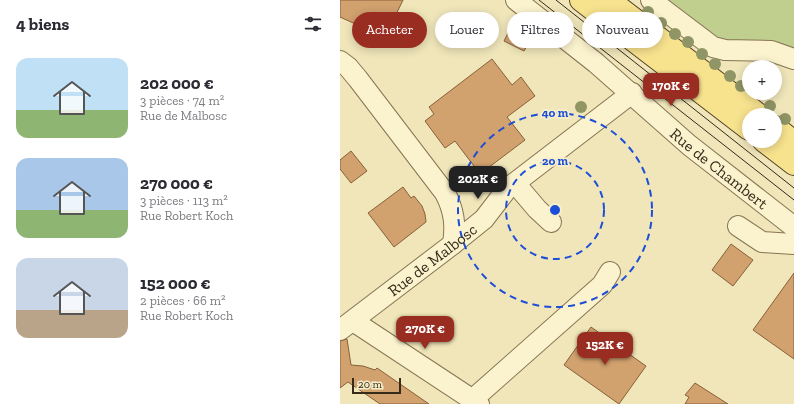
<!DOCTYPE html>
<html lang="fr">
<head>
<meta charset="utf-8">
<style>
  :root { --surface:#fff; --page:#f2f2f3; --text:#2b2b33; --muted:#7c7c81; --accent:#9a2d21 }
  body { margin:0; font-family:"Zilla Slab",serif; background:var(--page); color:var(--text); height:100vh; display:flex; flex-direction:column; font-size:15px; white-space:nowrap }
  * { box-sizing:border-box; margin:0 }
  p { font-size:13px; color:var(--muted) }
  .icon { flex:none; width:22px; height:22px; fill:none; stroke:currentColor; stroke-width:2; stroke-linecap:round; stroke-linejoin:round }
  .map { position:relative; flex:1; overflow:hidden }
  .drawer { display:flex; flex-direction:column; background:var(--surface); width:340px }
  .drawer>* { flex:none }
  .guide { position:absolute; left:12px; top:12px; width:380px; height:36px; display:flex; gap:8px }
  .tools { position:absolute; left:402px; top:60px; display:grid; gap:8px }
  .tools a { display:grid; place-items:center; width:40px; height:40px; border-radius:50%; background:var(--surface); box-shadow:0 2px 10px #0003; font-size:20px }
  .scale { position:absolute; left:12px; bottom:10px; width:49px; box-sizing:border-box; padding-left:4px; border:2px solid #362a1a; border-top:0; font-size:11px; line-height:14px; white-space:nowrap; color:#362a1a; -webkit-text-stroke:3px #f7efca; paint-order:stroke }
  .price { position:absolute; translate:-50% -34px; padding:0 9px; border-radius:8px; background:var(--accent); color:#fff; font-size:13px; line-height:26px; filter:drop-shadow(0 1px 2px #0008) }
  .price::after { content:''; position:absolute; left:50%; top:24px; width:12px; height:9px; margin-left:-6px; background:inherit; clip-path:polygon(0 0,100% 0,50% 100%) }
  .price.current { background:#222; color:#fff }
  ul { padding:0; list-style:none }
  li { display:flex; align-items:center; gap:12px; height:100px; padding:0 16px }
  li span { display:grid; place-items:center; flex:none; width:112px; height:80px; border-radius:12px; color:#555 }
  li>.icon { margin-inline-start:auto }
  span .icon { width:48px; height:48px; fill:#fffc; stroke-width:1 }
  li b { font-size:17px }
  h2 { display:flex; justify-content:space-between; align-items:center; height:48px; padding:0 16px; font-size:17px }
  .chip { padding:0 14px; border-radius:18px; background:var(--surface); box-shadow:0 2px 10px #0003; font-size:14px; line-height:36px }
  .chip.current { background:var(--accent); color:#fff }
  main { display:flex; flex:1; min-height:0 }
  .map>svg:first-child { display:block }
  .green { fill:#c0ce8e }
  .building { fill:#d1a16e; stroke:#886039 }
  .lines { fill:none; stroke-linecap:round; stroke-linejoin:round }
  .minor-casing { stroke:#877554; stroke-width:22 }
  .major-casing { stroke:#544229; stroke-width:24 }
  .minor { stroke:#fbf2ce; stroke-width:20 }
  .major { stroke:#f7e28e; stroke-width:22 }
  .tram { stroke:#362a1a; stroke-width:1 }
  .tree { fill:#909565 }
  .ring { fill:none; stroke:#1d4ed8; stroke-width:2; stroke-dasharray:7 5 }
  .labels { text-anchor:middle; dominant-baseline:central; stroke-width:3.5; stroke-linejoin:round; paint-order:stroke }
  .street-label { font-size:16px; fill:#362a1a; stroke:#f7efca }
  .centre { fill:#1d4ed8; stroke:#f7efca; stroke-width:2 }
  .ring-label { font-size:12px; text-anchor:middle; font-weight:bold; fill:#1d4ed8; stroke:#f7efca; stroke-width:3.5; stroke-linejoin:round; paint-order:stroke }
</style>
</head>
<body>
<main>
<section class="drawer">
<h2>4 biens<svg class="icon" aria-label="filters" viewBox="0 0 24 24"><path d="M4 7h16M4 17h16"/><circle cx="9" cy="7" r="2"/><circle cx="15" cy="17" r="2"/></svg></h2>
<ul>
<li><span style="background:linear-gradient(#bfe0f5 65%,#8fb573 0)"><svg class="icon" aria-label="home" viewBox="0 0 24 24"><path d="M3 11l9-7 9 7M6 9v11h12V9"/></svg></span><div><b>202 000 €</b><p>3 pièces · 74 m²</p><p>Rue de Malbosc</p></div></li>
<li><span style="background:linear-gradient(#a9c7e8 65%,#8fb573 0)"><svg class="icon" aria-label="home" viewBox="0 0 24 24"><path d="M3 11l9-7 9 7M6 9v11h12V9"/></svg></span><div><b>270 000 €</b><p>3 pièces · 113 m²</p><p>Rue Robert Koch</p></div></li>
<li><span style="background:linear-gradient(#c9d6e8 65%,#b9a48a 0)"><svg class="icon" aria-label="home" viewBox="0 0 24 24"><path d="M3 11l9-7 9 7M6 9v11h12V9"/></svg></span><div><b>152 000 €</b><p>2 pièces · 66 m²</p><p>Rue Robert Koch</p></div></li>
</ul>
</section>
<div class="map">
<svg width="454" height="404" viewBox="0 0 454 404">
  <rect width="100%" height="100%" fill="#f0e6ba"/>
  <path class="green" d="M326,0H454V48L380,41L345,12Z"/>
  <path class="building" d="M0,0H63L49,29L26,17L22,27L0,17Z
    M171,27L191,39L184,51L164,41Z
    M152,59L172,85L181,77L195,96L167,117L185,140L140,174L115,141L105,148L85,121L94,114L89,107Z
    M11,151L27,171L11,183L0,169V160Z
    M63,187L71,198L74,196L82,206L85,214L86,222L54,247L28,213Z
    M391,244L413,260L393,286L372,270Z
    M454,273V359L413,330Z
    M251,327L306,366L279,404L224,365Z
    M7,339L11,365L23,366L35,370L37,368L89,404H40L8,382L0,388V341Z
    M355,383L388,404H345L349,397L345,395Z"/>
  <g class="lines">
    <g class="minor-casing">
      <g id="minor">
        <path id="s1" d="M176,0L256,63L349,145L454,227"/>
        <path d="M311,0L373,47L385,50L431,51L454,59"/>
        <path d="M0,61L8,67L18,79L105,193C114,210 116,225 113,244"/>
        <path d="M175,183L197,209L211,222"/>
        <path d="M398,226L422,242L454,244"/>
        <path d="M13,321L139,404"/>
        <path id="s2" d="M0,330L113,244L144,219L167,189L292,93"/>
        <path d="M132,400L262,285L270,272"/>
      </g>
    </g>
    <g class="major-casing">
      <path id="major" d="M241,0L409,129
        M269,0L419,115
        M435,127L454,142
        M424,141L454,164"/>
    </g>
    <use href="#minor" class="minor"/>
    <use href="#major" class="major"/>
    <path class="tram" d="M199,0L454,200
      M216,0L454,188"/>
  </g>
  <g class="tree">
    <circle cx="308" cy="12" r="6"/>
    <circle cx="321" cy="23" r="6"/>
    <circle cx="335" cy="34" r="6"/>
    <circle cx="348" cy="42" r="6"/>
    <circle cx="362" cy="54" r="6"/>
    <circle cx="375" cy="64" r="6"/>
    <circle cx="390" cy="76" r="6"/>
    <circle cx="401" cy="86" r="6"/>
    <circle cx="430" cy="106" r="6"/>
    <circle cx="241" cy="107" r="6"/>
    <circle cx="445" cy="119" r="6"/>
  </g>
  <g class="ring">
    <circle cx="215" cy="210" r="49"/>
    <circle cx="215" cy="210" r="97"/>
  </g>
  <g class="labels">
    <g class="street-label">
      <text stroke="none"><textPath href="#s1" startOffset="264">Rue de Chambert</textPath></text>
      <text stroke="none"><textPath href="#s2" startOffset="116">Rue de Malbosc</textPath></text>
    </g>
  </g>
  <circle cx="215" cy="210" r="6" class="centre"/>
  <g class="ring-label">
    <text x="215" y="117">40 m</text>
    <text x="215" y="165">20 m</text>
  </g>
</svg>
<div class="tools">
<a>+</a>
<a>−</a>
</div>
<div class="scale">20 m</div>
<b class="price" style="left:331px;top:107px">170K €</b>
<b class="price current" style="left:138px;top:200px">202K €</b>
<b class="price" style="left:85px;top:350px">270K €</b>
<b class="price" style="left:265px;top:366px">152K €</b>
<div class="guide">
<a class="chip current">Acheter</a>
<a class="chip">Louer</a>
<a class="chip">Filtres</a>
<a class="chip">Nouveau</a>
</div>
</div>
</main>
</body>
</html>
